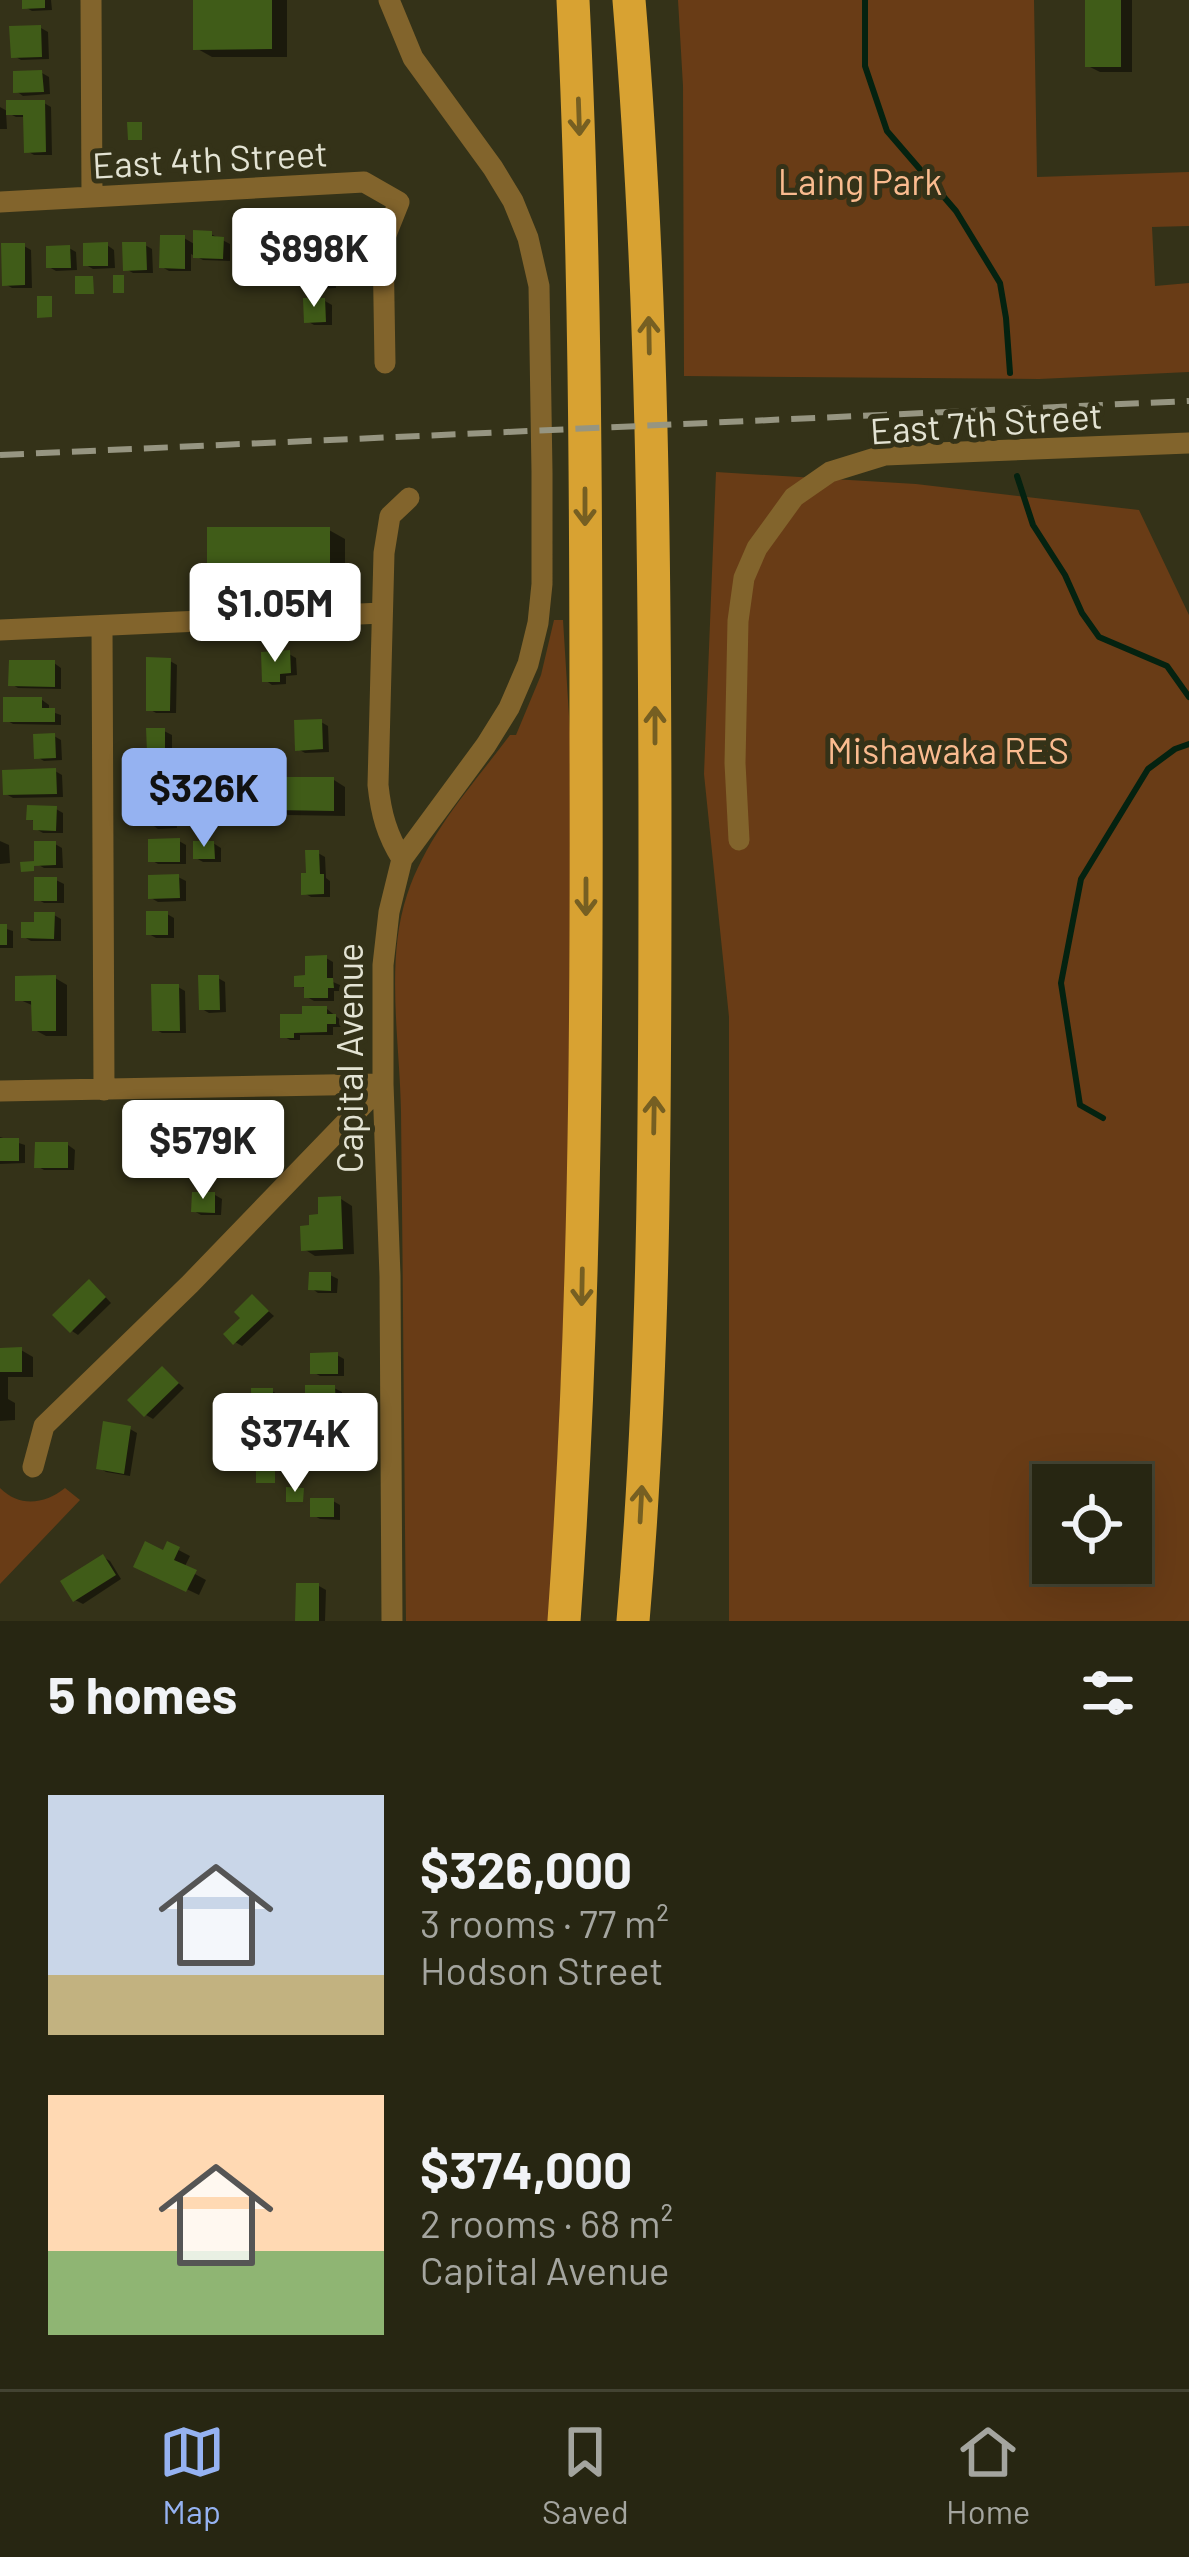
<!DOCTYPE html>
<html lang="en">
<head>
<meta charset="utf-8">
<style>
  :root { --surface:#272612; --page:#2f2e1b; --text:#f1f3f6; --muted:#a4a59f; --line:#434332; --accent:#95b2f1 }
  body { margin:0; font-family:Barlow,sans-serif; background:var(--page); color:var(--text); height:100vh; display:flex; flex-direction:column; font-size:45px; white-space:nowrap }
  * { box-sizing:border-box; margin:0 }
  p { font-size:39px; color:var(--muted) }
  .icon { flex:none; width:66px; height:66px; fill:none; stroke:currentColor; stroke-width:2; stroke-linecap:round; stroke-linejoin:round }
  .map { position:relative; height:1621px; overflow:hidden }
  .panel { display:flex; flex-direction:column; background:var(--surface); flex:1 }
  .panel>* { flex:none }
  .buttons { position:absolute; left:1032px; top:1464px; display:grid; gap:24px }
  .buttons a { display:grid; place-items:center; width:120px; height:120px; border-radius:0px; background:var(--surface); box-shadow:0 12px 48px #0002,0 0 0 3px var(--line); font-size:60px }
  .price { position:absolute; translate:-50% -102px; padding:0 27px; border-radius:12px; background:#fff; color:#222; font-size:39px; line-height:78px; filter:drop-shadow(0 3px 6px #0008) }
  .price::after { content:''; position:absolute; left:50%; top:72px; width:36px; height:27px; margin-left:-18px; background:inherit; clip-path:polygon(0 0,100% 0,50% 100%) }
  .price.selected { background:var(--accent); color:#111 }
  ul { padding:0; list-style:none }
  li { display:flex; align-items:center; gap:36px; height:300px; padding:0 48px }
  li span { display:grid; place-items:center; flex:none; width:336px; height:240px; border-radius:0px; color:#555 }
  li>.icon { margin-inline-start:auto }
  span .icon { width:144px; height:144px; fill:#fffc; stroke-width:1 }
  li b { font-size:51px }
  h2 { display:flex; justify-content:space-between; align-items:center; height:144px; padding:0 48px; font-size:51px }
  .dock { display:flex; justify-content:space-around; align-items:center; height:168px; border-top:3px solid var(--line); background:var(--surface); font-size:33px; color:var(--muted) }
  .dock a { display:grid; justify-items:center; gap:6px }
  .dock .selected { color:var(--accent) }
  .map>svg:first-child { display:block }
  .green { fill:#693c16; fill-rule:evenodd }
  .shadow { fill:#0007 }
  .lines { fill:none; stroke-linecap:round; stroke-linejoin:round }
  .stream { stroke:#042210; stroke-width:6 }
  .building { fill:#405c18 }
  .minor { stroke:#82642c; stroke-width:21 }
  .trunk { stroke:#d8a232; stroke-width:33 }
  .rail { stroke:#969581; stroke-width:6; stroke-dasharray:24 12; stroke-linecap:butt }
  .oneway { stroke:#765f22 }
  .labels { text-anchor:middle; dominant-baseline:central; stroke-width:10; stroke-linejoin:round; paint-order:stroke }
  .street-label { font-size:36px; fill:#e3e3d3; stroke:#343218 }
  .park-label { font-size:36px; fill:#fabb8f; stroke:#343218 }
</style>
</head>
<body>
<div class="map">
<svg width="1189" height="1621" viewBox="0 0 1189 1621">
  <rect width="100%" height="100%" fill="#343218"/>
  <path class="green" d="M678,0H1034L1037,177L1189,172V226L1152,227L1155,286L1189,283V372L1039,379L684,376L683,86Z
    M716,472L916,484L1139,510L1189,615V1621H729V1017L704,774ZM1053,1485H1131V1563H1053Z
    M554,620H563L573,780L570,1185L550,1621H406C404,1451 403,1282 401,1112C400,1043 385,961 407,895C427,834 472,786 510,735H516L541,675Z
    M65,1488L80,1500L0,1584V1488C20,1508 45,1504 65,1488Z"/>
  <path class="shadow" d="M25,0H51L52,10L32,11L25,7Z
    M196,0H287V57H212L196,48Z
    M1088,0H1132V72H1100L1088,66Z
    M41,28L48,32L49,59L21,60L14,56Z
    M42,73L49,77L50,94L23,96L16,91Z
    M44,103L51,107L52,155H34L27,151L26,117H16L6,112L7,129H0V107L9,112Z
    M329,221L336,225V242H320V250L307,246V238L296,235Z
    M211,234L230,244V261L203,260L191,254V271H169L162,267L184,238L196,245Z
    M107,245L114,250L115,268L93,269L86,265Z
    M145,245L152,249L153,273H133L126,269Z
    M24,246L31,250L32,288H12L5,284Z
    M69,248L76,252L77,270L56,271L49,267Z
    M328,264L335,268L336,288L316,289L309,285Z
    M325,301L332,305V325H314L307,321Z
    M329,530L345,539V586H225L210,577Z
    M289,654L296,658L297,675L286,676V684L272,685L265,680Z
    M170,661L177,665L176,713H156L149,709Z
    M54,663L61,668V689L18,688L11,684Z
    M42,700L49,705V711L61,715V725L13,724L6,720Z
    M321,722L328,726L329,752L305,753L298,749Z
    M164,731L172,735V754H157L150,750Z
    M54,736L61,740L62,760L44,761L37,757Z
    M212,768L219,772V789L202,790L195,786Z
    M179,769L186,773V791L157,790L150,786Z
    M55,771L62,775L63,797L13,798L6,794Z
    M334,780L345,787V816L288,815L273,807L274,819H259L256,802L273,801L259,794Z
    M169,803L176,807L177,828L158,829L151,824Z
    M56,809L63,813V833H43L36,829V822L30,819Z
    M0,841L9,845L10,863L0,864Z
    M179,841L186,845V864H158L151,860Z
    M213,843L221,848V862H203L196,858Z
    M55,844L62,848L63,868H44L37,864Z
    M318,853L325,857L326,878L330,881V897H311L304,893Z
    M178,877L186,881V901L158,902L151,898Z
    M56,880L64,884V903H44L37,899Z
    M167,914L174,918V938H156L149,934Z
    M54,915L61,919V941H31L24,937Z
    M0,927L13,931V948H0Z
    M326,958L333,962V982L340,985V991H334V1001H314L307,997V989L297,985L308,978Z
    M55,978L67,985V1036H46L35,1030L34,1006L18,999Z
    M218,978L225,982L226,1012L209,1013L202,1009Z
    M178,987L185,991L186,1033H162L155,1029Z
    M327,1009L342,1021V1027H333V1035H300V1040H290L283,1036L305,1017Z
    M153,1130L160,1134V1144H177V1172L146,1173L139,1169Z
    M0,1137L25,1145V1163L0,1164Z
    M225,1142L232,1146L233,1167H209L202,1163Z
    M68,1145L75,1150L74,1170H44L37,1166Z
    M183,1146L186,1148V1172H183Z
    M215,1195L222,1199L221,1215H201L194,1211Z
    M341,1199L352,1206L354,1254L315,1256L304,1249L312,1228Z
    M330,1275L338,1279L337,1293H318L311,1288Z
    M96,1287L111,1303L78,1335L72,1331Z
    M253,1298L274,1316L242,1346L235,1342Z
    M21,1350L33,1357V1377H8V1399L15,1403V1420L0,1421V1351Z
    M337,1355L344,1359V1376H320L313,1372Z
    M163,1369L184,1388L153,1419L146,1415Z
    M334,1388L342,1392V1413H309L302,1409Z
    M272,1391L279,1395L280,1450H262L255,1446Z
    M130,1429L137,1433L130,1476L106,1472L99,1468Z
    M333,1429L340,1433V1448H320L313,1444Z
    M333,1501L340,1505V1520L320,1519L313,1515Z
    M169,1545L190,1556L184,1568L206,1580L199,1595L144,1569L164,1554Z
    M103,1557L110,1561L121,1579L83,1604L75,1600Z
    M319,1586L326,1590L325,1621H298Z"/>
  <g class="lines">
    <path class="stream" d="M865,0V66L887,131L956,211L1000,283L1006,318L1010,373
      M1017,476L1033,525L1065,575L1082,613L1099,637L1167,666L1189,697
      M1103,1118L1080,1105L1061,983L1081,879L1148,769L1175,749L1189,744"/>
  </g>
  <path class="building" d="M22,0H45V8L22,9Z
    M193,0H272V49L193,50Z
    M1085,0H1121V67H1085Z
    M41,25L42,57L11,58L9,26Z
    M42,70L44,92L13,93V71Z
    M6,100H45L46,152L24,153L23,115H6Z
    M127,122H142V140H128Z
    M330,218V239L314,240V247L304,248V236H293L292,219Z
    M193,230L212,231V236L224,237L223,259L193,258Z
    M160,235H185V269L159,268Z
    M108,242V266H83V243Z
    M122,242H146L147,270L123,271Z
    M1,243H25V285L2,286Z
    M70,245L71,268H46V246Z
    M305,261H329L330,286H306Z
    M113,275H124V293H113Z
    M75,276H93L94,294H75Z
    M37,296H52V317L37,318Z
    M303,298H325L326,322L304,323Z
    M207,527H330V579H207Z
    M290,650L291,673L280,674V682H262L261,652Z
    M146,657L171,658L170,711H146Z
    M9,660H55V687L8,686Z
    M3,697H42V708H55V722H3Z
    M322,719L323,749L295,751L294,720Z
    M146,728H165V752H147Z
    M55,733L56,758L34,759L33,734Z
    M148,765L180,766L179,789L147,788Z
    M212,765L213,787L192,788V766Z
    M56,768L57,794L3,795L2,770Z
    M256,777H334V811L274,810V795H256Z
    M253,799H272V819L254,820Z
    M147,800H170V826H148Z
    M27,805L57,806L56,831L33,830V820H26Z
    M180,838V862H148V839Z
    M34,841H56V865L34,866V871L21,872L20,862L34,861Z
    M193,841H214L215,859H193Z
    M305,850H319L320,874H324V894L301,895V873H306Z
    M179,874L180,898L148,899V875Z
    M34,877H57V901H34Z
    M146,911H168V935H146Z
    M34,912H55L54,939L21,938V922H34Z
    M0,924H7V945H0Z
    M327,955V978H333L334,988H328V998H304V987H294V976L305,975V956Z
    M56,975V1031H32L31,1001H15V976Z
    M198,975H219L220,1010H199Z
    M151,984H179L180,1031H152Z
    M302,1006H327V1014H336V1024H327V1032L294,1033V1038H280V1014H302Z
    M135,1127H154V1142L180,1141V1170H136Z
    M0,1138H19V1161H0Z
    M199,1139H226L227,1165H199Z
    M35,1142H68V1168H34Z
    M192,1192H215V1213L191,1212Z
    M341,1196L343,1249L301,1251L300,1226L309,1225V1215L318,1214V1197Z
    M309,1272H331V1291L308,1290Z
    M89,1279L106,1297L70,1333L52,1315Z
    M252,1294L269,1311L233,1345L223,1334L240,1318L234,1312Z
    M22,1347V1372H0V1348Z
    M338,1352V1374H310V1353Z
    M162,1366L179,1383L144,1417L127,1400Z
    M305,1385H335L336,1411H299L298,1396H305Z
    M251,1388H273L274,1447L252,1448Z
    M103,1421L131,1426L124,1474L96,1469Z
    M310,1426H333V1446H310Z
    M256,1471H275V1483H256Z
    M286,1487L304,1488L303,1502H286Z
    M310,1498H334V1517H310Z
    M145,1541L163,1550L167,1541L180,1547L174,1560L197,1570L186,1592L133,1567Z
    M103,1554L116,1575L73,1602L60,1581Z
    M296,1583H319V1621H295Z"/>
  <g class="lines">
    <path class="minor" d="M91,0L92,197
      M389,0L413,58L493,168L513,201L528,238L539,286L542,472V584L538,623L528,664L509,708L486,745L402,859L389,912L383,965V1084L390,1276L392,1621
      M0,202L364,182L399,202L383,242L385,363
      M102,626L104,1090
      M0,630L382,613
      M739,840L735,763L738,621L744,578L757,548L794,497L830,472L885,455L1189,443
      M402,859C387,835 381,814 378,785L384,553L390,516L409,498
      M0,1091L383,1084
      M33,1467L44,1426L190,1284L383,1084"/>
    <path class="trunk" d="M629,0C653,286 655,573 655,860C655,1114 655,1368 633,1621
      M564,1621C585,1328 587,1036 586,743C586,495 585,248 573,0"/>
    <path class="rail" d="M0,455L1189,401"/>
  </g>
  <defs><path id="oneway-shaft" d="M-6 0H5M1.5-3L5.5 0L1.5 3" fill="none" stroke-width="1.6" stroke-linecap="round" stroke-linejoin="round" transform="scale(3)"/></defs>
  <g class="oneway">
    <use href="#oneway-shaft" transform="translate(579 117) rotate(88)"/>
    <use href="#oneway-shaft" transform="translate(649 335) rotate(-91)"/>
    <use href="#oneway-shaft" transform="translate(585 507) rotate(90)"/>
    <use href="#oneway-shaft" transform="translate(655 725) rotate(-90)"/>
    <use href="#oneway-shaft" transform="translate(586 897) rotate(90)"/>
    <use href="#oneway-shaft" transform="translate(654 1115) rotate(-89)"/>
    <use href="#oneway-shaft" transform="translate(582 1287) rotate(91)"/>
    <use href="#oneway-shaft" transform="translate(641 1504) rotate(-87)"/>
  </g>
  <g class="labels">
    <g class="street-label">
      <text transform="translate(210 158) rotate(-3)">East 4th Street</text>
      <text transform="translate(986 422) rotate(-4)">East 7th Street</text>
      <text transform="translate(348 1058) rotate(-90)">Capital Avenue</text>
    </g>
    <g class="park-label">
      <text x="860" y="180">Laing Park</text>
      <text x="948" y="749">Mishawaka RES</text>
    </g>
  </g>
</svg>
<div class="buttons">
<a><svg class="icon" aria-label="locate" viewBox="0 0 24 24"><circle cx="12" cy="12" r="6"/><path d="M12 2v4M12 18v4M2 12h4M18 12h4"/></svg></a>
</div>
<b class="price" style="left:314px;top:310px">$898K</b>
<b class="price" style="left:275px;top:665px">$1.05M</b>
<b class="price selected" style="left:204px;top:850px">$326K</b>
<b class="price" style="left:203px;top:1202px">$579K</b>
<b class="price" style="left:295px;top:1495px">$374K</b>
</div>
<section class="panel">
<h2>5 homes<svg class="icon" aria-label="filters" viewBox="0 0 24 24"><path d="M4 7h16M4 17h16"/><circle cx="9" cy="7" r="2"/><circle cx="15" cy="17" r="2"/></svg></h2>
<ul>
<li><span style="background:linear-gradient(#c9d6e8 75%,#c2b280 0)"><svg class="icon" aria-label="home" viewBox="0 0 24 24"><path d="M3 11l9-7 9 7M6 9v11h12V9"/></svg></span><div><b>$326,000</b><p>3 rooms · 77 m²</p><p>Hodson Street</p></div></li>
<li><span style="background:linear-gradient(#ffd9b3 65%,#8fb573 0)"><svg class="icon" aria-label="home" viewBox="0 0 24 24"><path d="M3 11l9-7 9 7M6 9v11h12V9"/></svg></span><div><b>$374,000</b><p>2 rooms · 68 m²</p><p>Capital Avenue</p></div></li>
</ul>
</section>
<nav class="dock">
<a class="selected"><svg class="icon" aria-label="map" viewBox="0 0 24 24"><path d="M3 6l6-2 6 2 6-2v14l-6 2-6-2-6 2zM9 4v14M15 6v14"/></svg>Map</a>
<a><svg class="icon" aria-label="saved" viewBox="0 0 24 24"><path d="M7 4h10v16l-5-4-5 4z"/></svg>Saved</a>
<a><svg class="icon" aria-label="home" viewBox="0 0 24 24"><path d="M3 11l9-7 9 7M6 9v11h12V9"/></svg>Home</a>
</nav>
</body>
</html>
